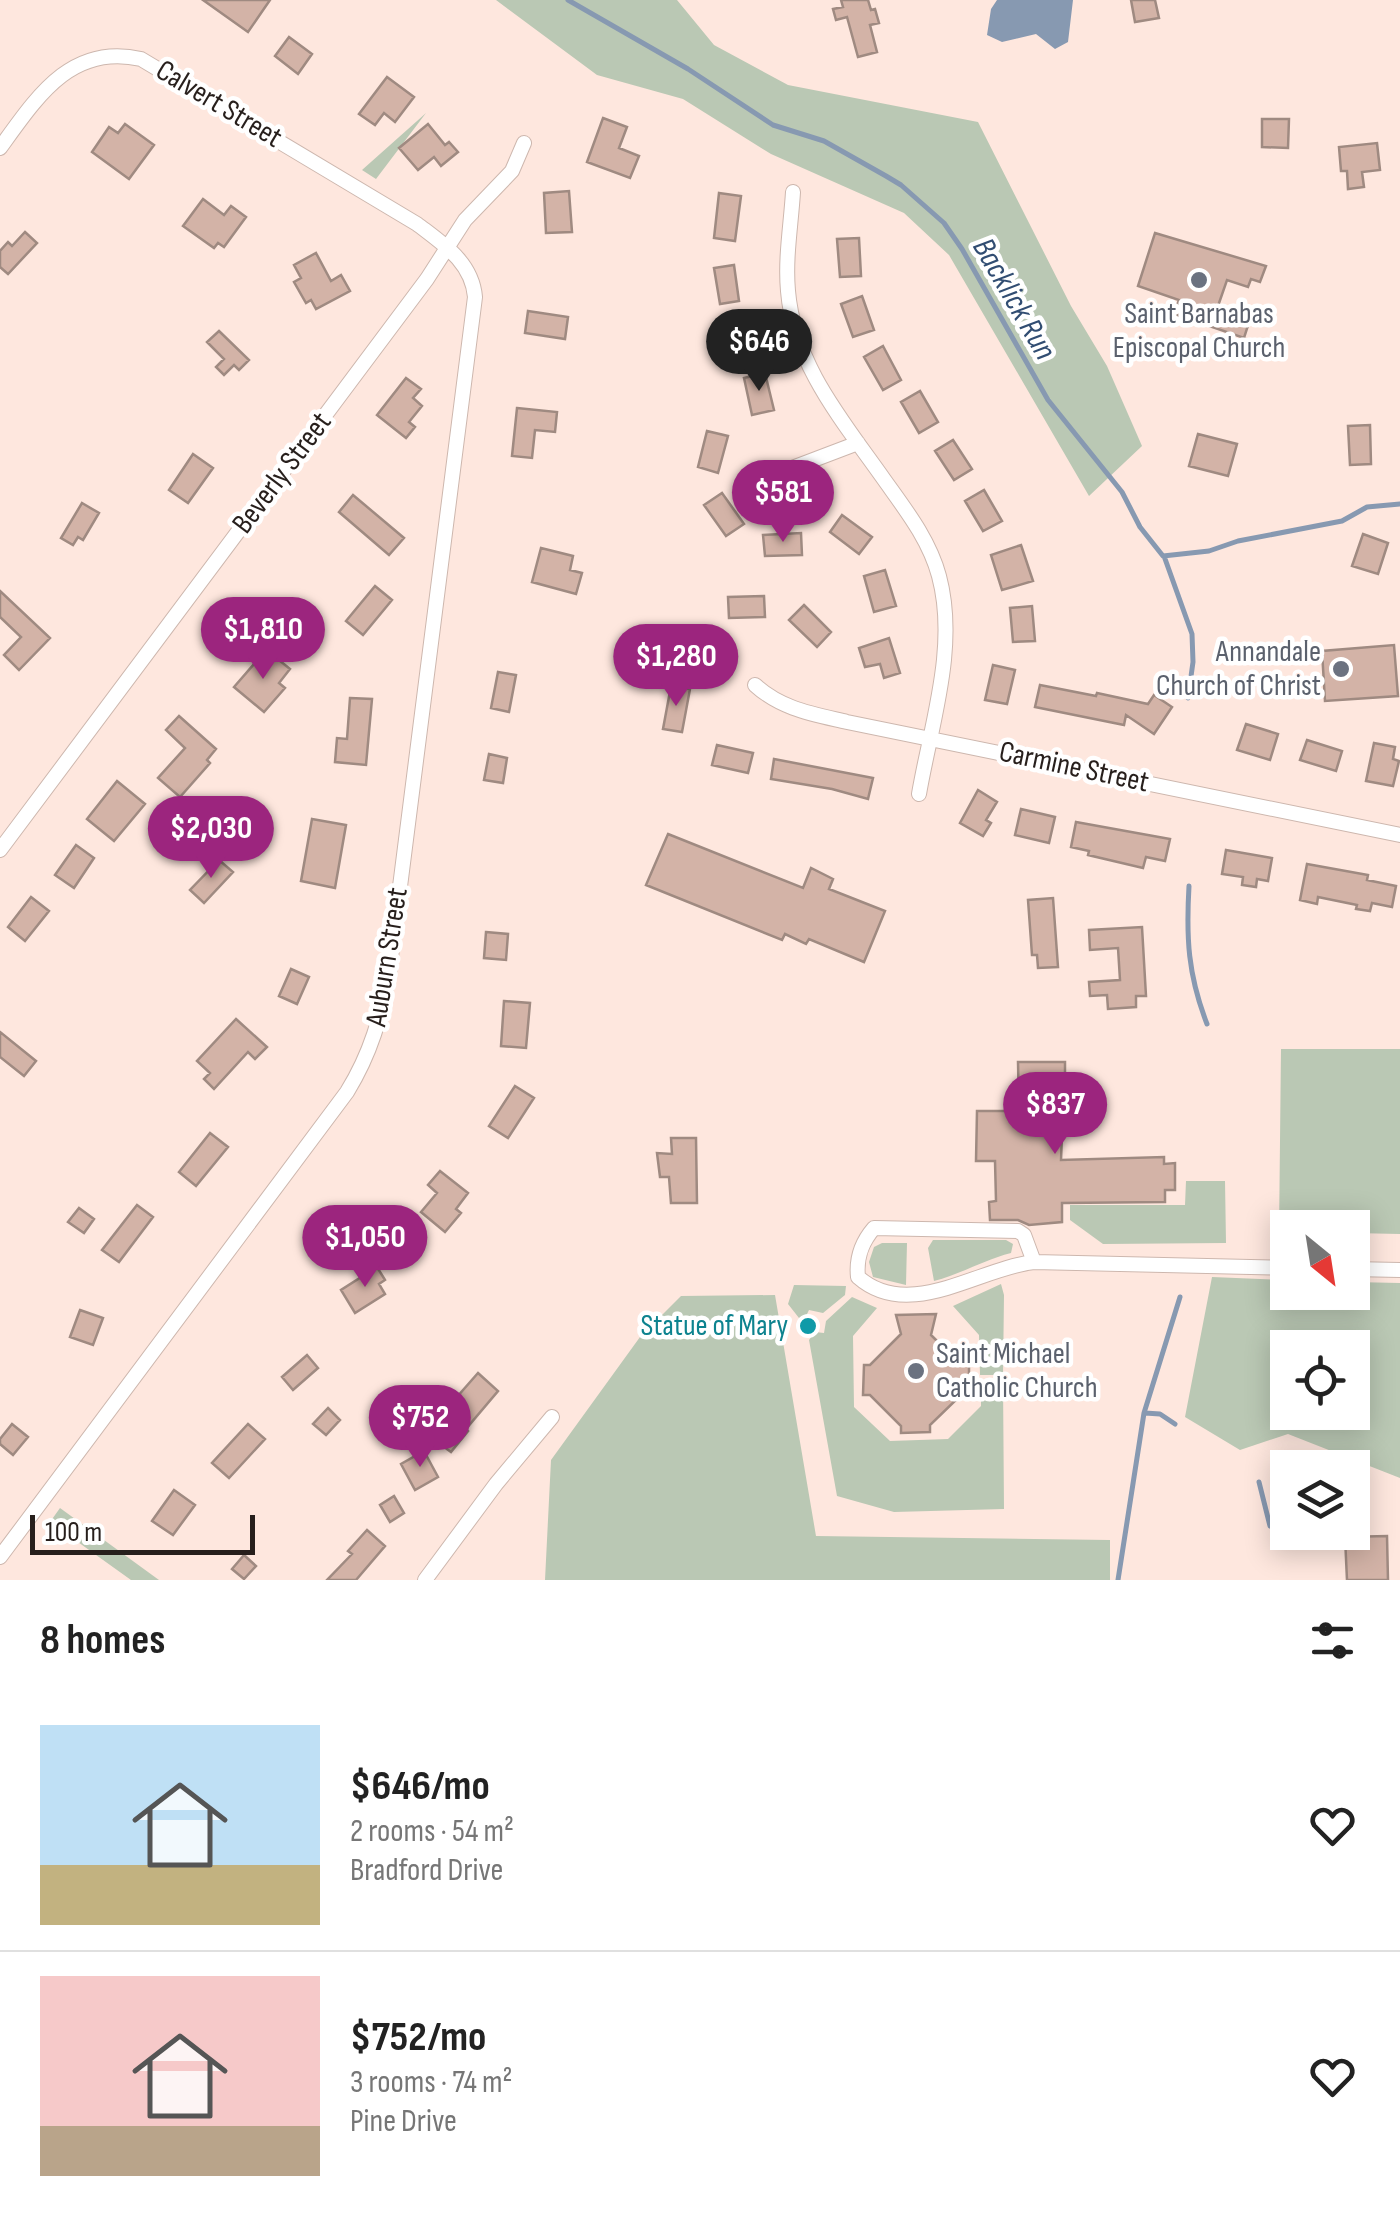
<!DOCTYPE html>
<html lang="en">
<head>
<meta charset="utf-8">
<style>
  :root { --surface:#fff; --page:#f2f2f2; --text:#222; --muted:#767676; --line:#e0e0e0; --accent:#9c257e }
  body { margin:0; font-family:"Sofia Sans Condensed",sans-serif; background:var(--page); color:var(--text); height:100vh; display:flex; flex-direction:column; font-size:38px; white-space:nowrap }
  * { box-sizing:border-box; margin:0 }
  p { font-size:32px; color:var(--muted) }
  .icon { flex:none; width:55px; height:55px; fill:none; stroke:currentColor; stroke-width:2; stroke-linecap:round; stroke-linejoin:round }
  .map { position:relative; height:1580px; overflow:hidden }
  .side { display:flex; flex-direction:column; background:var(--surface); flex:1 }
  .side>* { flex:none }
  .needle { width:65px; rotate:150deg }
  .tools { position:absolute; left:1270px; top:1210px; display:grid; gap:20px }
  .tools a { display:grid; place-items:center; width:100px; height:100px; border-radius:0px; background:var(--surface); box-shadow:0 5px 25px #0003; font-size:50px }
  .scale { position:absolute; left:30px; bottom:25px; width:225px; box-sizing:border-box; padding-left:10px; border:5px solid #271f1c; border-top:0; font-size:28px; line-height:35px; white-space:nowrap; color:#271f1c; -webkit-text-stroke:8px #fff; paint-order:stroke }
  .price { position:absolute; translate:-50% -85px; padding:0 22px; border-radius:35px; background:var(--accent); color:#fff; font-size:32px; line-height:65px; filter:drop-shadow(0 2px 5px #0008) }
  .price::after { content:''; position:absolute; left:50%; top:60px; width:30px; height:22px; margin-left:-15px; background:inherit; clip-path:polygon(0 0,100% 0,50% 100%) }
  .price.selected { background:#222; color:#fff }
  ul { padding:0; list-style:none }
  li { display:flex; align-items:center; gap:30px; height:250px; padding:0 40px }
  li+li { border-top:2px solid var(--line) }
  li span { display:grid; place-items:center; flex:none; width:280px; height:200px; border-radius:0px; color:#555 }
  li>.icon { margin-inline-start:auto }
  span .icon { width:120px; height:120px; fill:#fffc; stroke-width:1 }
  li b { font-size:42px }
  h2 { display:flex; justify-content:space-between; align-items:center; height:120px; padding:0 40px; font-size:42px }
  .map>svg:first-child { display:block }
  .green { fill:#bac8b4; fill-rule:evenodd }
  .water { fill:#8799b1 }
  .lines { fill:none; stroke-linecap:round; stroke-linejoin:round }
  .stream { stroke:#8799b1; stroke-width:5 }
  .building { fill:#d3b3a7; stroke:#9f8a81; stroke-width:2.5 }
  .street-casing { stroke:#cdb7ae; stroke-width:16 }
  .street { stroke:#fff; stroke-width:14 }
  .worship-dot { fill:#6b7280; stroke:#fff; stroke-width:4 }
  .culture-dot { fill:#0f9aa8; stroke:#fff; stroke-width:4 }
  .labels { text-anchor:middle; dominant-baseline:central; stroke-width:9; stroke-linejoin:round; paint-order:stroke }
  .street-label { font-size:30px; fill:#271f1c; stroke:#fff }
  .worship-label { font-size:30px; fill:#5b616d; stroke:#fff }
  .culture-label { font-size:30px; fill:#0d838f; stroke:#fff; text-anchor:end }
  .water-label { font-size:32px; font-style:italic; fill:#314d72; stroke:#fff }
</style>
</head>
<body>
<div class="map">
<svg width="1400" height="1580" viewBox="0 0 1400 1580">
  <rect width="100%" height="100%" fill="#fee7de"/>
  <path class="green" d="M496,0H677L714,45L788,85L978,122L1071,306L1107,366L1142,446L1089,496L949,255L904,213L771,154L683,99L597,75Z
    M426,113L376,179L362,170Z
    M1281,1049H1400V1234L1353,1233L1352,1228H1288L1287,1233H1279Z
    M1186,1181H1225L1226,1243L1103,1244L1070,1220V1205H1185Z
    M933,1240H1006L1013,1244L1011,1253C984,1260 961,1274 934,1281L928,1248Z
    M907,1243L906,1285L873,1277L869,1262L874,1247L882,1243Z
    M1212,1277L1287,1280L1288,1292H1352L1353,1282L1400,1283V1478L1288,1434L1240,1450L1185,1417ZM1288,1348H1352V1412H1288Z
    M1001,1284L1004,1295L1003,1375H980L979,1335L953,1306Z
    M794,1285L846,1286L845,1295L823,1313L809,1310L804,1320L799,1318L788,1304Z
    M775,1295L816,1536L1110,1540V1580H545L551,1460L640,1337L681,1296Z
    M852,1297L877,1308L853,1336L854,1407L890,1441L948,1439L981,1406V1381L1003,1382L1004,1509L894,1512L837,1496L809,1340L815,1332L824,1333L826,1321Z
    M60,1508L159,1580H131L50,1522Z"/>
  <path class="water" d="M997,0H1073L1068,42L1055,49L1036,34L1002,42L987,35L991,9Z"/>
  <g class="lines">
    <path class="stream" d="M568,0L688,69L773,125L824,141L886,176L901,185L944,223L962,249L1048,400L1122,492L1140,527L1163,556L1209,551L1238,541L1342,521L1367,507L1400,504
      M1164,556L1192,634L1193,662L1188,698
      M1189,886C1186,938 1188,975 1207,1024
      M1145,1413L1160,1414L1175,1424
      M1259,1482L1270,1526L1287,1531
      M1118,1580L1144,1413L1180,1297"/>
  </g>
  <path class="building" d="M203,0H270L248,32Z
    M841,0H868L871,10L875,9L879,23L870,25L877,52L858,57L847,17L836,20L833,9L843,7Z
    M1131,0H1155L1159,18L1135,22Z
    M289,37L312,54L298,74L275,56Z
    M387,77L414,97L395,122L384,113L375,125L359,114Z
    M603,118L627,127L619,148L639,156L630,178L587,162Z
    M1262,119H1289L1288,148L1262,147Z
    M125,124L154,145L129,179L92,152L109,127L118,133Z
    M428,124L445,145L449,142L458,152L441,166L434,157L418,170L399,148Z
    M1377,143L1380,170L1362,172L1364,187L1348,189L1347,171H1341L1339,147Z
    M569,191L572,232L546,233L544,193Z
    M719,193L741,196L735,241L714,238Z
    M203,199L224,215L231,206L246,217L224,247L218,243L214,248L183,226Z
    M25,232L37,243L8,274L0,267V251L8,242L12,246Z
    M1155,233L1266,266L1260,282L1251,279L1248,287L1227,280L1218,306L1251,316L1244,338L1174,314L1179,300L1138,286Z
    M859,238L861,276L840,277L837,239Z
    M316,253L331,281L341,275L350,291L316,309L311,300L306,303L294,282L301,278L294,265Z
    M734,265L739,301L720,304L714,268Z
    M862,296L874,330L853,337L841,304Z
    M528,311L568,317L565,339L525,333Z
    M736,322L754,354L738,363L720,331Z
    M219,331L249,360L239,370L234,365L224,375L216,367L224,359L207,342Z
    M883,346L901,380L883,390L864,357Z
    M765,373L774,410L752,415L744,378Z
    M406,378L421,389L413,398L422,406L409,422L415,427L406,438L377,415Z
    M920,391L938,422L919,433L901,402Z
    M517,408L557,412L555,432L535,430L532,458L512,456Z
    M1370,425L1371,464L1350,465L1348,426Z
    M707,431L728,436L718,473L698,467Z
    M1198,434L1237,444L1228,476L1189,466Z
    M953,440L972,469L954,480L935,451Z
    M193,454L213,468L188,503L169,490Z
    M984,490L1002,521L983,531L965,501Z
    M722,493L744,524L726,536L704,505Z
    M353,495L404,538L389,555L339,512Z
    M82,503L99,513L83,540L78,537L73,545L61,538Z
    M842,515L872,537L859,554L830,532Z
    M801,533L802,555L765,556L763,535Z
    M1363,534L1388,543L1378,574L1352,566Z
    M1021,545L1033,581L1002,590L991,555Z
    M541,548L573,556L570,570L582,573L576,594L532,582Z
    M885,570L896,606L874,612L864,576Z
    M375,586L392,600L363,635L346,621Z
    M0,591L50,638L19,670L4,655L21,637L0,617Z
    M764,596L765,617L729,618L728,597Z
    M804,605L831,632L817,647L789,620Z
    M1032,606L1035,641L1013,642L1010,608Z
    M681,626L700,632L689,668L670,662Z
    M889,638L900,673L884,678L880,664L865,667L859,648Z
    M1394,645L1398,696L1325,701L1322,651Z
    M261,656L269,662L274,656L290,669L279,683L285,688L264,712L234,687Z
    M993,665L1015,670L1007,704L985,700Z
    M498,672L516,675L509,712L491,708Z
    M1040,685L1096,696L1097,693L1148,704L1154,695L1172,707L1154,734L1126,715L1124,725L1035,707Z
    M671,686L690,689L682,732L663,729Z
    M350,698L372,699L366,765L335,762L337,738L347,739Z
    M179,716L216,749L207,760L210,763L180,797L158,778L185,748L166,730Z
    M1246,724L1278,734L1270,760L1237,750Z
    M1307,740L1342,751L1336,771L1300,760Z
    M1374,743L1395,747L1393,759L1399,761L1393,786L1366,781Z
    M717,745L753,753L748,773L712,765Z
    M489,754L507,758L503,783L484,780Z
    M774,759L873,778L868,799L832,789L771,779Z
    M117,781L145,804L114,841L87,819Z
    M978,790L997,802L986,820L991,823L983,836L960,823Z
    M1021,809L1055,817L1049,843L1015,835Z
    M312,819L346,825L335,888L301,881Z
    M1076,822L1170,839L1165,861L1146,857L1143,868L1088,855L1089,851L1071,847Z
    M668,834L803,888L811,868L833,879L829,889L885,911L864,962L809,939L806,944L785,934L782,940L646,885Z
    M76,845L94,858L74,888L55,875Z
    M1226,850L1272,858L1268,881L1257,879L1256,887L1242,885L1243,877L1222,874Z
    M219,860L233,872L204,903L190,890Z
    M1307,864L1368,875L1367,880L1396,886L1392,907L1372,903L1370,911L1356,909L1357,905L1318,897L1317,904L1300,900Z
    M31,897L49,911L25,941L8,927Z
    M1053,898L1058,967L1038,968L1037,955H1032L1028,900Z
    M1142,927L1146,996H1136V1007L1108,1009L1107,995L1090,996L1089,982L1120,980L1118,948L1090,950L1089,930Z
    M486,932L508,934L506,960L484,958Z
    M291,969L309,977L297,1004L279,996Z
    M504,1001L530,1003L526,1048L501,1046Z
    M236,1019L267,1047L255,1059L248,1052L214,1089L204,1079L210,1073L197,1061Z
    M0,1032L36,1061L24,1076L0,1057Z
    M1018,1062H1065V1136H1062L1061,1160L1164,1157V1164L1175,1163V1190H1165V1202L1062,1203V1222L1029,1225L1018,1220H990L989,1202L996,1201L995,1161H976L977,1111H1019Z
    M515,1086L534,1098L508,1138L489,1126Z
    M210,1133L228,1147L196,1186L179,1172Z
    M671,1138H696L697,1203H671L669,1177H660L657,1153L672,1154Z
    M440,1171L468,1193L456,1209L461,1213L445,1232L421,1212L437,1193L428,1185Z
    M137,1205L153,1217L119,1262L102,1250Z
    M79,1208L94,1219L84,1233L68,1222Z
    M377,1267L385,1280L379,1284L385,1294L355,1313L341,1290Z
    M80,1310L103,1318L93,1345L70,1337Z
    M936,1314L931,1335L961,1365H969V1394H962L930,1425V1432L901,1433V1426L870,1395H863L864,1365H870L901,1334L896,1315Z
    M307,1355L318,1368L293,1390L282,1377Z
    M478,1373L498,1391L466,1429L468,1431L451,1452L428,1435V1430Z
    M328,1408L340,1420L326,1435L313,1424Z
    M12,1424L28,1437L13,1455L0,1444V1439Z
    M248,1424L265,1439L229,1478L212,1463Z
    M424,1451L438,1477L415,1490L401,1464Z
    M174,1490L195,1505L173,1535L152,1521Z
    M394,1496L404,1513L390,1522L380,1505Z
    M367,1530L385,1546L356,1580H327L352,1554L348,1551Z
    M1387,1536L1388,1580H1347L1345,1537Z
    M244,1555L256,1566L244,1579L232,1569Z"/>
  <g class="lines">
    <g class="street-casing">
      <path id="street" d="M0,148C37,97 71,43 141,59L417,224C443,244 472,262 475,297L389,973C381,1017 371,1053 347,1092L0,1557
        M793,192C791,225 785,258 788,291C794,364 842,420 883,478C905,509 929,539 939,576C958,647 931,724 919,794
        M779,473L858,443
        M755,685C781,709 813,714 847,722L1400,835
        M0,850L427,279L465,220L512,171L524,143
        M1034,1262L1024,1235L1018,1231L874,1228C861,1243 856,1258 858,1277C909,1322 979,1268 1034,1262L1288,1268
        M1352,1269L1400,1270
        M425,1580L496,1484L552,1417"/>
    </g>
    <use href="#street" class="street"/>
  </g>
  <g class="worship-dot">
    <circle cx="1199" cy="280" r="10"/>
    <circle cx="1341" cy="669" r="10"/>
    <circle cx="916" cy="1371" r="10"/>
  </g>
  <circle class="culture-dot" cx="808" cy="1326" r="10"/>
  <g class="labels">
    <g class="street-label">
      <text transform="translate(219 104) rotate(31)">Calvert Street</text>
      <text transform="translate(282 473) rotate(-53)">Beverly Street</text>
      <text transform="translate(1074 767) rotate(12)">Carmine Street</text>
      <text transform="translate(387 957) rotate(-81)">Auburn Street</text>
    </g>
    <g class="worship-label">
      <text x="1199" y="314">Saint Barnabas<tspan x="1199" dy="34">Episcopal Church</tspan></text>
      <text x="1321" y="652" text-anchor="end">Annandale<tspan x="1321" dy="34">Church of Christ</tspan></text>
      <text x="936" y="1354" text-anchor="start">Saint Michael<tspan x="936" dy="34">Catholic Church</tspan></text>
    </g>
    <g class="culture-label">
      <text x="788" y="1326">Statue of Mary</text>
    </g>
    <g class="water-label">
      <text transform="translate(1014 299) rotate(60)">Backlick Run</text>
    </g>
  </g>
</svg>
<div class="tools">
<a><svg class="needle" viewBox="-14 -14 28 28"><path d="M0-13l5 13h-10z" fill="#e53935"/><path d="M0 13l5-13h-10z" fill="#767676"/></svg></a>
<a><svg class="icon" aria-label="locate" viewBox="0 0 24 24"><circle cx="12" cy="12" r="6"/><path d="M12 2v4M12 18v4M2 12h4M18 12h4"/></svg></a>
<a><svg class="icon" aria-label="layers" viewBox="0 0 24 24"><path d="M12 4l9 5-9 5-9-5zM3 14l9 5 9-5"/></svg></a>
</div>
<div class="scale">100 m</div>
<b class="price selected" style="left:759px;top:394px">$646</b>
<b class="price" style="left:783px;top:545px">$581</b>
<b class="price" style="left:263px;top:682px">$1,810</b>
<b class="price" style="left:676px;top:709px">$1,280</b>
<b class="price" style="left:211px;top:881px">$2,030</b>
<b class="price" style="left:1055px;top:1157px">$837</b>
<b class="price" style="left:365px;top:1290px">$1,050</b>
<b class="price" style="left:420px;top:1470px">$752</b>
</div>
<section class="side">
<h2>8 homes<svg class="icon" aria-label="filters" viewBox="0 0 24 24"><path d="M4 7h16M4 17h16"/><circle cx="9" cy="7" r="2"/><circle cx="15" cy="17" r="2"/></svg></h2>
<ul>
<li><span style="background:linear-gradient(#bfe0f5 70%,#c2b280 0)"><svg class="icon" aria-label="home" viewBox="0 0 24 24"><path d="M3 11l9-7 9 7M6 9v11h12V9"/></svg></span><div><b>$646/mo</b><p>2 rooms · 54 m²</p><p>Bradford Drive</p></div><svg class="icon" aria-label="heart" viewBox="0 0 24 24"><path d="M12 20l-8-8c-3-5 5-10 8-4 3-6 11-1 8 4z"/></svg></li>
<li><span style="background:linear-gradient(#f6c9c9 75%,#b9a48a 0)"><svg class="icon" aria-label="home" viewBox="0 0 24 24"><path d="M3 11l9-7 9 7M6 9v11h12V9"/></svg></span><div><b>$752/mo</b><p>3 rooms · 74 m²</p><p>Pine Drive</p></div><svg class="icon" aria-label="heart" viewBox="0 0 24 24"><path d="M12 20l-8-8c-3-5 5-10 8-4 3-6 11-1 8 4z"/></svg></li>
</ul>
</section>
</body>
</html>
